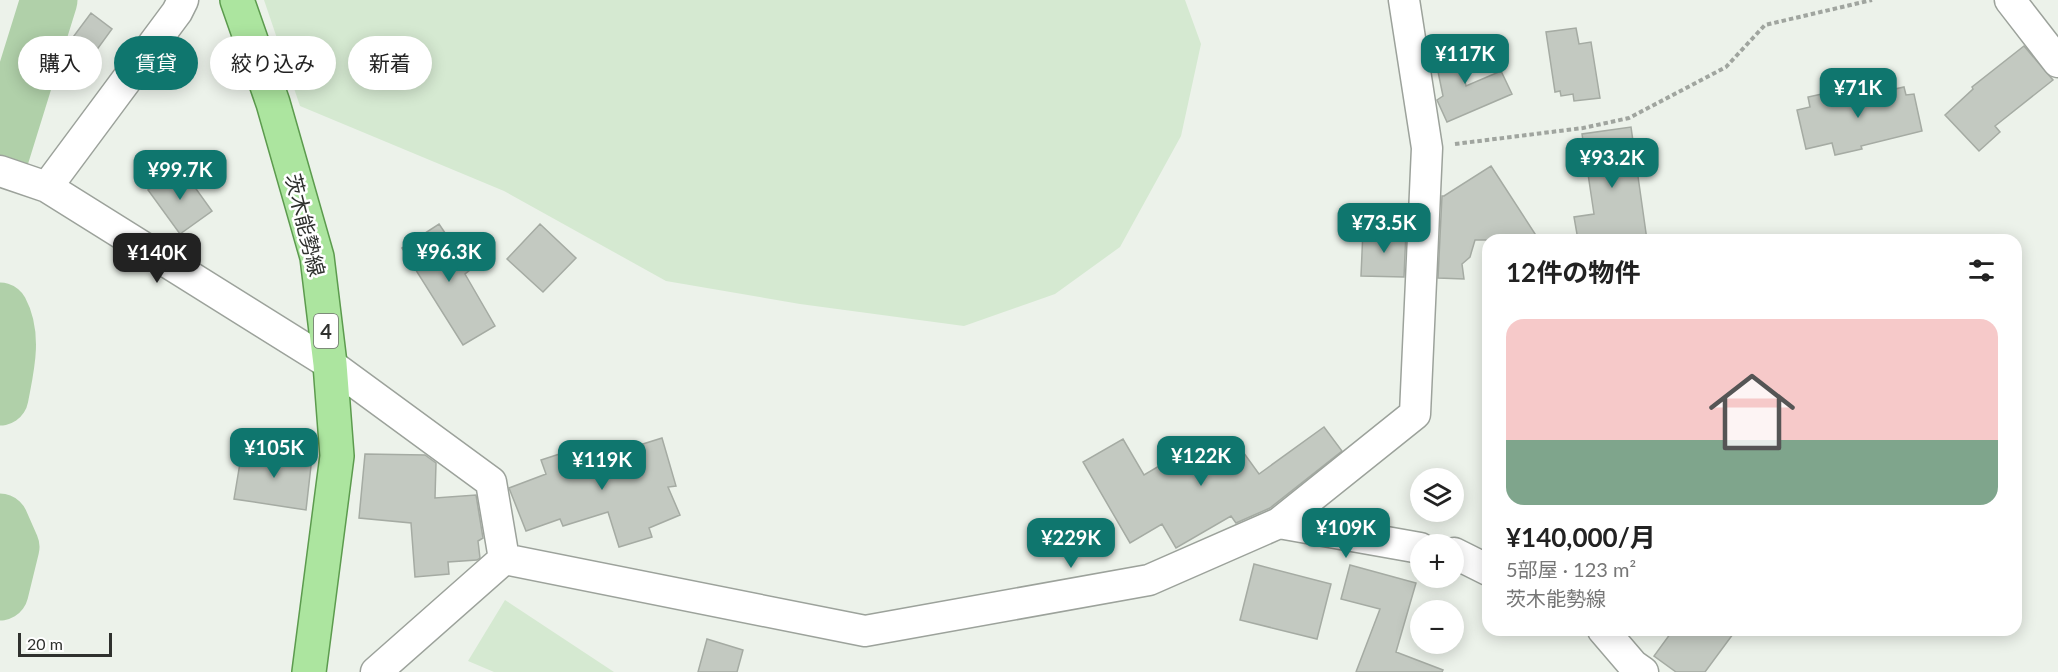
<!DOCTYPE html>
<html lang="ja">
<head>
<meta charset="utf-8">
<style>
  :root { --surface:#fff; --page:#f6f6f6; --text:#222; --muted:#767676; --accent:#0f766e }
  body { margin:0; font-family:Lato,"Noto Sans JP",sans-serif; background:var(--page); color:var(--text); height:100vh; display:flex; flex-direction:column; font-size:22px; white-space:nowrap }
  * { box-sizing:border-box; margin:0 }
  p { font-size:20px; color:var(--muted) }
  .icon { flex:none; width:33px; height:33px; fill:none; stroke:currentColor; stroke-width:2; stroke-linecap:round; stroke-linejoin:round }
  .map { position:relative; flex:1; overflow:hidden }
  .drawer { position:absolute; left:1482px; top:234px; width:540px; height:402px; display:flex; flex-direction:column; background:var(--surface); border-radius:18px; box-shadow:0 3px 15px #0003 }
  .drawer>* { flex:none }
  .hud { position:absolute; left:18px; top:36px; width:570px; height:54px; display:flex; gap:12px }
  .fabs { position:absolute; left:1410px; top:468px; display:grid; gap:12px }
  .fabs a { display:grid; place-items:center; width:54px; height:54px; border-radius:50%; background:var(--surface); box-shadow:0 3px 15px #0003; font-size:30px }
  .scale { position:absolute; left:18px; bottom:15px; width:94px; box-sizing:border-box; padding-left:6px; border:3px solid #2f312e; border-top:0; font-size:16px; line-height:21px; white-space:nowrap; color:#2f312e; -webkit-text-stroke:4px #fff; paint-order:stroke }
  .price { position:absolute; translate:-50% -51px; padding:0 14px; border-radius:12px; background:var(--accent); color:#fff; font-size:20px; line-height:39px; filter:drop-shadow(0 2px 3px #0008) }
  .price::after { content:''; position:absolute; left:50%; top:36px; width:18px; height:14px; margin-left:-9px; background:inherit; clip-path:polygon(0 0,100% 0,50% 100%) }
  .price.active { background:#222; color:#fff }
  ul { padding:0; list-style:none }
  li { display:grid; align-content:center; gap:12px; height:318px; padding:0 24px }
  li span { display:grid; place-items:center; height:186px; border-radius:18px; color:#555 }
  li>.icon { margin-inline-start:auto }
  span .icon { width:108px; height:108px; fill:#fffc; stroke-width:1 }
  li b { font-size:26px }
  h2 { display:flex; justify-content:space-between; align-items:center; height:72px; padding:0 24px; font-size:26px }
  .tag { padding:0 21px; border-radius:27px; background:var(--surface); box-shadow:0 3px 15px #0003; font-size:21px; line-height:54px }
  .tag.active { background:var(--accent); color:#fff }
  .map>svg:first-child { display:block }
  .green { fill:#d5e9d1 }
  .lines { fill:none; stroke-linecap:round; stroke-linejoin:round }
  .river { stroke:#b0d0a9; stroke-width:57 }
  .building { fill:#c3c9c1; stroke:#a5aba3; stroke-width:1.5 }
  .minor-casing { stroke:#9ca29b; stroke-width:33 }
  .primary-casing { stroke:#5c9b4e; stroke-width:36 }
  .path { stroke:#a0a59f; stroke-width:4; stroke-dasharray:4.5 3; stroke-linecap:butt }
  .minor { stroke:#fff; stroke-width:30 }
  .primary { stroke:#ace59f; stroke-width:33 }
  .labels { text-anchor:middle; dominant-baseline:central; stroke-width:5; stroke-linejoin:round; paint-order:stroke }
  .shield { fill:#fff; stroke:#6d6f6d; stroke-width:1.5 }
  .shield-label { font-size:20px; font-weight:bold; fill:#2f312e }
  .street-label { font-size:21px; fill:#2f312e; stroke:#fff }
</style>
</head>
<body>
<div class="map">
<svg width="2058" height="672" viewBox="0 0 2058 672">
  <rect width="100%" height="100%" fill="#ecf2ea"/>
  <path class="green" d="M264,0H1185L1201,44L1181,136L1120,247L1055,294L964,326L800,304L666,281L504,191L300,106Z
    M505,600L614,672H494L468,661Z"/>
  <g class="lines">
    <path class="river" d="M0,158L49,0
      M0,311C14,337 5,370 0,397
      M0,522L11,547L0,592"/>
  </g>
  <path class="building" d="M91,13L112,29L69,88L47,72Z
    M1576,28L1579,44L1591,42L1600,98L1574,101L1573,94L1561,96L1560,91L1555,92L1546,32Z
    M1457,42L1466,86L1501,71L1512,94L1447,122L1437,100L1443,96L1433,47Z
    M2024,46L2053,80L1995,126L2000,132L1979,151L1945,115L1973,89L1972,87Z
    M1904,87L1906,95L1914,94L1922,131L1861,146L1862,149L1835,155L1832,143L1806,149L1797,110L1810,107L1808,97L1849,88L1851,99Z
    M1631,127L1647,240H1578L1574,217L1594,214L1582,134Z
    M1491,166L1539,240H1475L1470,257L1462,264L1464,279L1438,278L1442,196H1444Z
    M181,168L212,211L180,234L148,190Z
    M439,224L470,270L465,274L495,326L463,345L402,248Z
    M540,224L576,258L543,292L507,259Z
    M1363,230L1406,231L1404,277L1361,276Z
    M1324,427L1342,451L1270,508L1236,523L1231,516L1176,548L1162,524L1130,543L1083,462L1123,439L1144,475L1181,453L1190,469L1233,438L1259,474Z
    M662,438L676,486L668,487L680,515L649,528L652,537L619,547L608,512L563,526L560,519L526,531L509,488L546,474L541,460L578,448L582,463Z
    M242,451L312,457L306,510L234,499Z
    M365,454L425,455L436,463L435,498L476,495L483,538L478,541L480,558L477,560L448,562L449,574L415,577L411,523L359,518Z
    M1254,564L1331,584L1317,639L1240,620Z
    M1350,565L1416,583L1396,652L1443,670L1442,672H1356L1380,609L1341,599Z
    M1673,630H1736L1705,672H1676L1654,656Z
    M707,639L743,650L737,672H698Z"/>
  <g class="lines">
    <g class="minor-casing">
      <path id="minor" d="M2010,0L2058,62
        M0,171L47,187L330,364L491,482L504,559
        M47,187L177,12L183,0
        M1279,523L1420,548
        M1454,553L1488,570
        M1603,630L1633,665L1643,672
        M376,672L504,559L865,631L1149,580L1279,523L1415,414L1427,148L1404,0"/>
    </g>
    <g class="primary-casing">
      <path id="primary" d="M237,0L273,103L317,257L330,364L337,456L309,672"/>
    </g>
    <path class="path" d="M1455,144L1583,128L1629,118L1726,67L1765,25L1872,0"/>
    <use href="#minor" class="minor"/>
    <use href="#primary" class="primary"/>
  </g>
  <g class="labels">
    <rect class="shield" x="314" y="314" width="24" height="34" rx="4.5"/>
    <g class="shield-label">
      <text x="326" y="331">4</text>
    </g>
    <g class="street-label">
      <text transform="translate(306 225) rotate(76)">茨木能勢線</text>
    </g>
  </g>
</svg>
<div class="fabs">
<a><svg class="icon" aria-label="layers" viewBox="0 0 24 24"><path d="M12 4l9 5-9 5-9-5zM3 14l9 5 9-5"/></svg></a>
<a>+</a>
<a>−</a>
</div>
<div class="scale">20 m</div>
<b class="price" style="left:1465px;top:85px">¥117K</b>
<b class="price" style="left:1858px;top:119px">¥71K</b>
<b class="price" style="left:1612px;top:189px">¥93.2K</b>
<b class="price" style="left:180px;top:201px">¥99.7K</b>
<b class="price" style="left:1384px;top:254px">¥73.5K</b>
<b class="price" style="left:449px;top:283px">¥96.3K</b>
<b class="price active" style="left:157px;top:284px">¥140K</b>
<b class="price" style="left:274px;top:479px">¥105K</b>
<b class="price" style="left:1201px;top:487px">¥122K</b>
<b class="price" style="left:602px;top:491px">¥119K</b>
<b class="price" style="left:1346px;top:559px">¥109K</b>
<b class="price" style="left:1071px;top:569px">¥229K</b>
<div class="hud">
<a class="tag">購入</a>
<a class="tag active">賃貸</a>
<a class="tag">絞り込み</a>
<a class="tag">新着</a>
</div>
<section class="drawer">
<h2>12件の物件<svg class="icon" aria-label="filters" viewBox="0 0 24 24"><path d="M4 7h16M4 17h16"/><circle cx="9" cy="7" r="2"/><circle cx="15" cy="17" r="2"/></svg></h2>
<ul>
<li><span style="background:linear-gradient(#f6c9c9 65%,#7fa58c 0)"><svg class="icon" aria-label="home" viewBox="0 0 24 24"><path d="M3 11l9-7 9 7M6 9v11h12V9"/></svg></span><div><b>¥140,000/月</b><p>5部屋 · 123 m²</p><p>茨木能勢線</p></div></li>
</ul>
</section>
</div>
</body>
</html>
